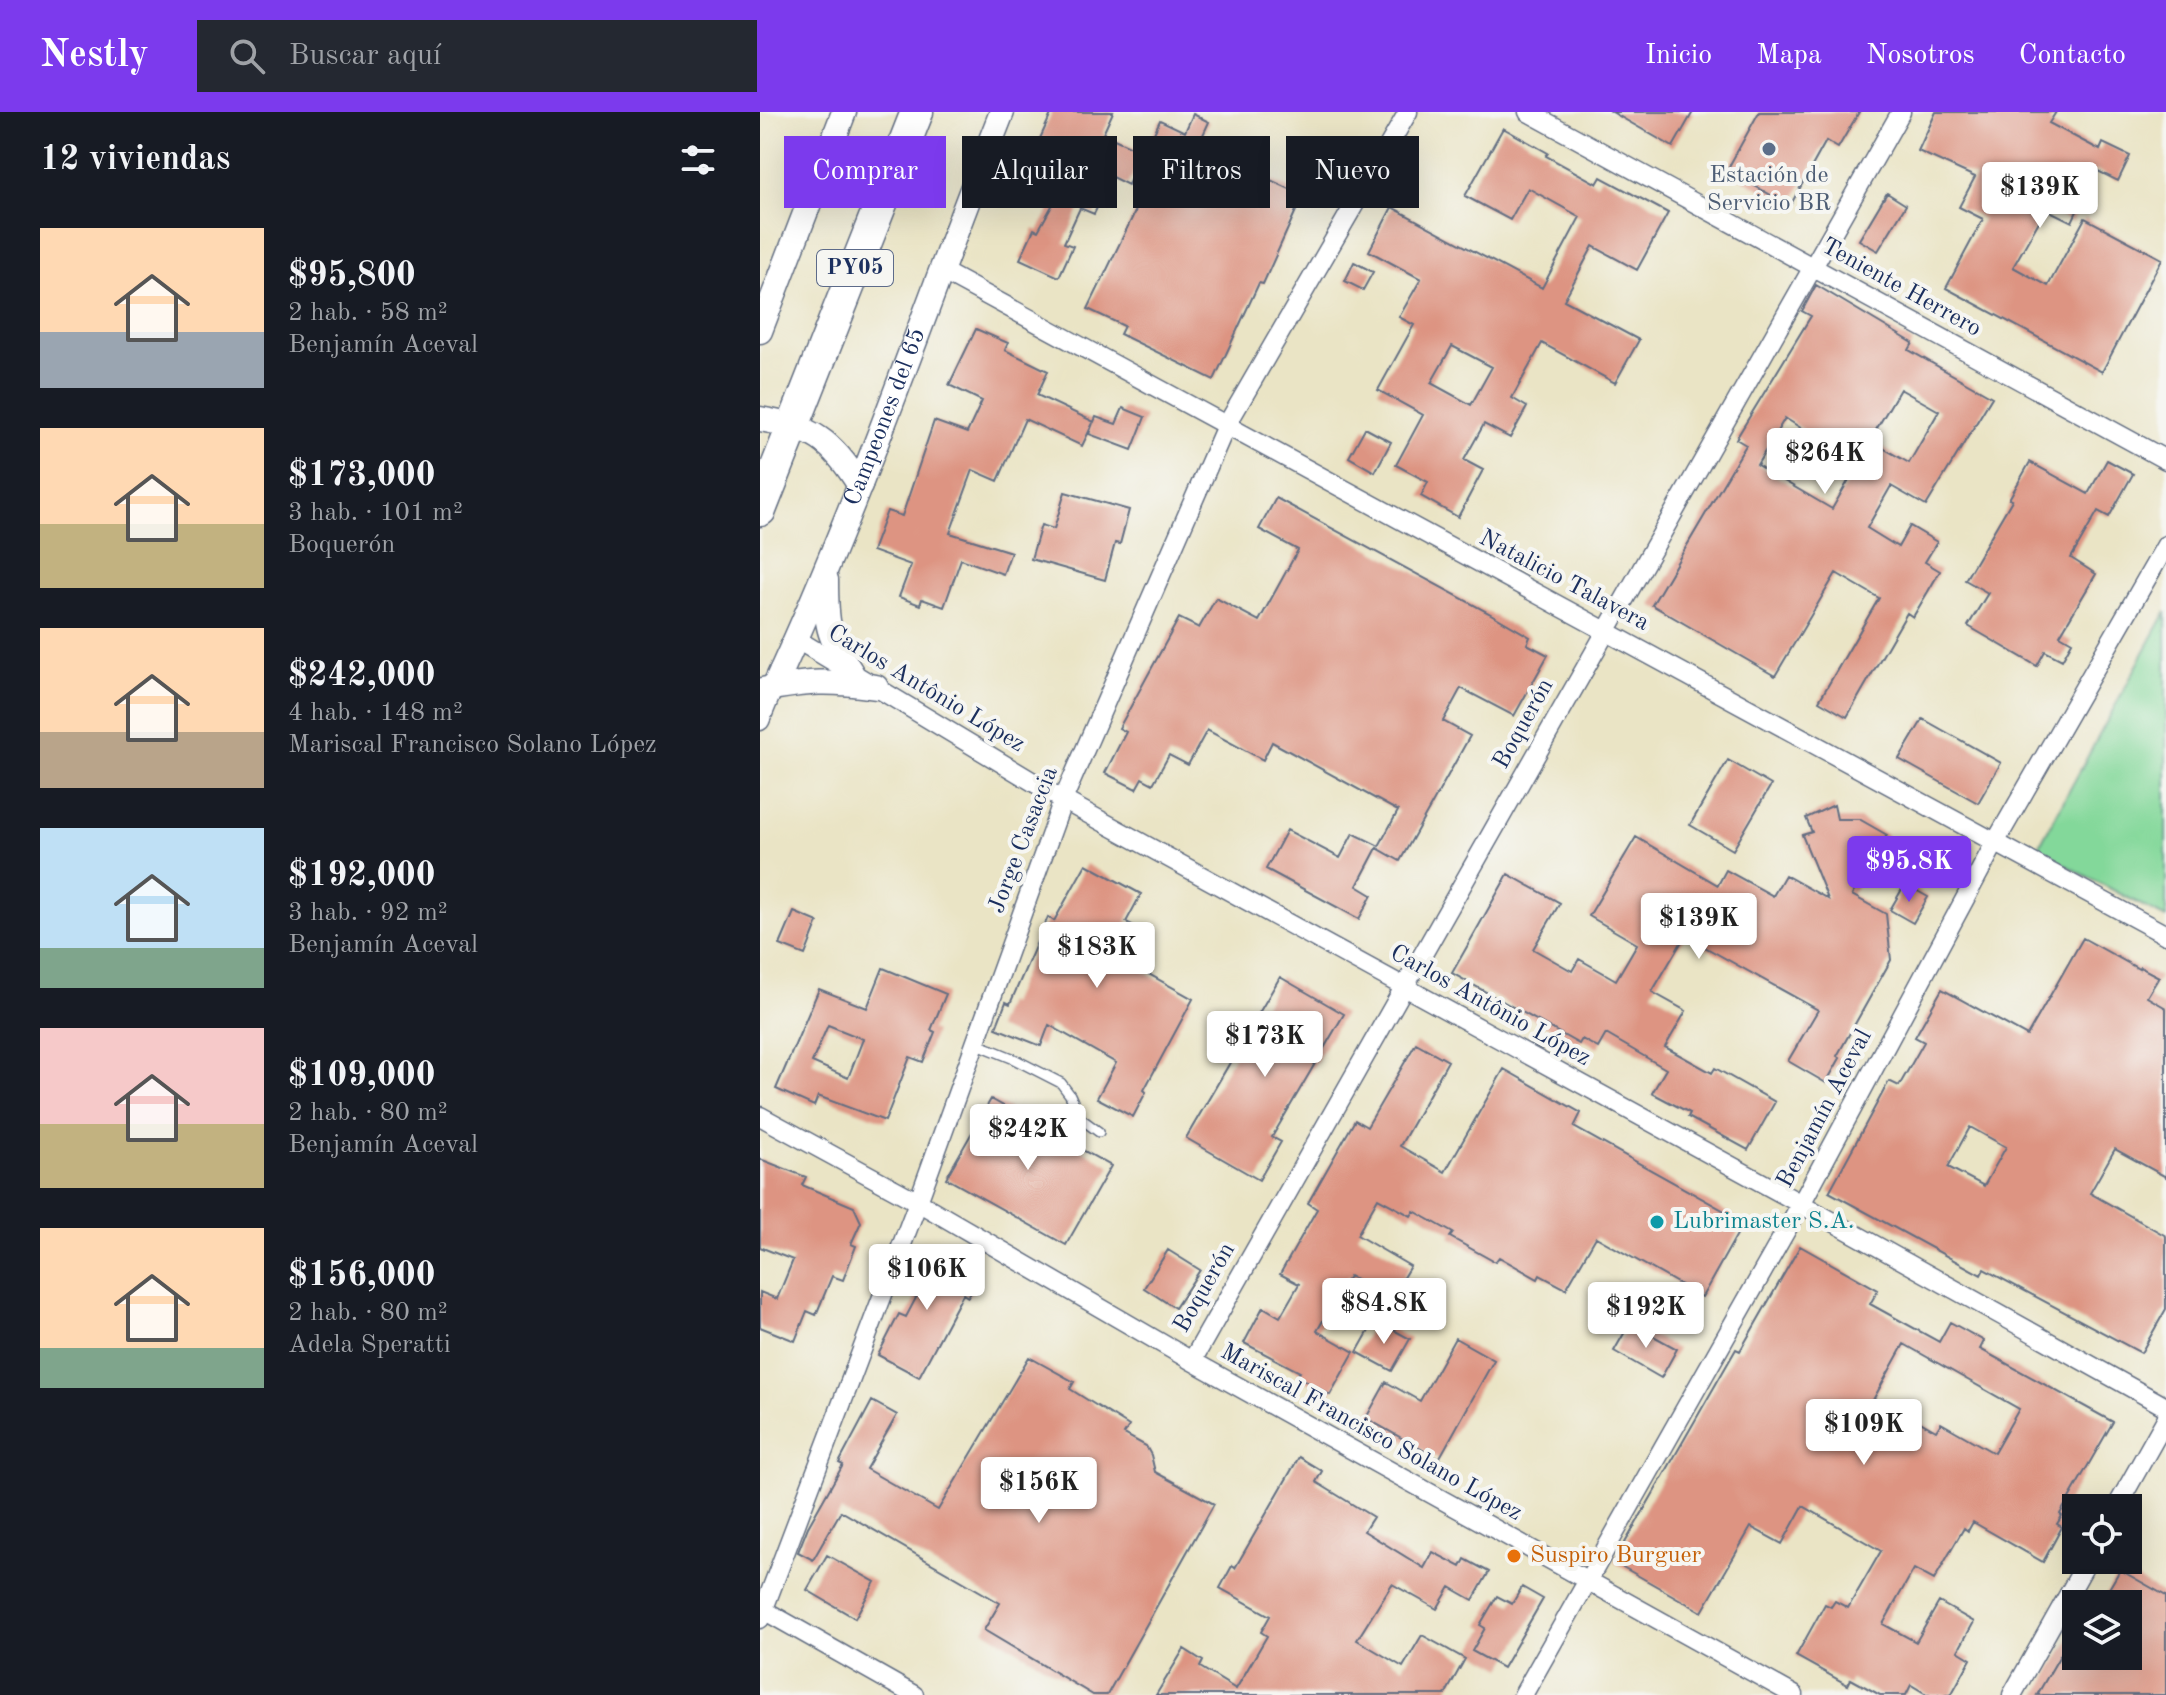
<!DOCTYPE html>
<html lang="es">
<head>
<meta charset="utf-8">
<style>
  :root { --surface:#171b24; --page:#242831; --text:#f1f3f6; --muted:#9ea1a6; --accent:#7c3aed }
  body { margin:0; font-family:"Old Standard TT",serif; background:var(--page); color:var(--text); height:100vh; display:flex; flex-direction:column; font-size:30px; white-space:nowrap }
  * { box-sizing:border-box; margin:0 }
  p { font-size:26px; color:var(--muted) }
  .icon { flex:none; width:44px; height:44px; fill:none; stroke:currentColor; stroke-width:2; stroke-linecap:round; stroke-linejoin:round }
  .map { position:relative; flex:1; overflow:hidden }
  .drawer { display:flex; flex-direction:column; background:var(--surface); width:760px }
  .drawer>* { flex:none }
  .guide { position:absolute; left:24px; top:24px; width:760px; height:72px; display:flex; gap:16px }
  .fabs { position:absolute; left:1302px; top:1382px; display:grid; gap:16px }
  .fabs a { display:grid; place-items:center; width:80px; height:80px; border-radius:0px; background:var(--surface); box-shadow:0 8px 32px #0002; font-size:40px }
  .price { position:absolute; translate:-50% -68px; padding:0 18px; border-radius:8px; background:#fff; color:#222; font-size:26px; line-height:52px; filter:drop-shadow(0 2px 4px #0008) }
  .price::after { content:''; position:absolute; left:50%; top:48px; width:24px; height:18px; margin-left:-12px; background:inherit; clip-path:polygon(0 0,100% 0,50% 100%) }
  .price.selected { background:var(--accent); color:#fff }
  ul { padding:0; list-style:none }
  li { display:flex; align-items:center; gap:24px; height:200px; padding:0 40px }
  li span { display:grid; place-items:center; flex:none; width:224px; height:160px; border-radius:0px; color:#555 }
  li>.icon { margin-inline-start:auto }
  span .icon { width:96px; height:96px; fill:#fffc; stroke-width:1 }
  li b { font-size:34px }
  h2 { display:flex; justify-content:space-between; align-items:center; height:96px; padding:0 40px; font-size:34px }
  .tag { padding:0 28px; border-radius:0px; background:var(--surface); box-shadow:0 8px 32px #0002; font-size:28px; line-height:72px }
  .tag.selected { background:var(--accent); color:#fff }
  header { display:flex; align-items:center; gap:48px; box-sizing:border-box; height:112px; padding:0 40px; background:var(--accent); color:#fff }
  header strong { font-size:38px }
  nav { display:flex; gap:44px; margin-inline-start:auto; font-size:28px }
  .search { width:560px; height:72px; background:var(--page); display:flex; align-items:center; gap:20px; box-sizing:border-box; padding:0 28px; border-radius:0px; color:var(--muted); font-size:30px }
  main { display:flex; flex:1; min-height:0 }
  .map>svg:first-child { display:block }
  .green { fill:#83d89a; stroke:#4f847c; stroke-width:2 }
  .building { fill:#dd9482; fill-rule:evenodd }
  .lines { fill:none; stroke-linecap:round; stroke-linejoin:round }
  .service-casing { stroke:#636e82; stroke-width:12 }
  .minor-casing { stroke:#636e82; stroke-width:21 }
  .tertiary-casing { stroke:#636e82; stroke-width:27 }
  .trunk-casing { stroke:#636e82; stroke-width:35 }
  .service { stroke:#fff; stroke-width:9 }
  .minor { stroke:#fff; stroke-width:18 }
  .tertiary { stroke:#fff; stroke-width:24 }
  .trunk { stroke:#fff; stroke-width:32 }
  .service-dot { fill:#5c6f8a; stroke:#f6f6f2; stroke-width:3 }
  .culture-dot { fill:#0f9aa8; stroke:#f6f6f2; stroke-width:3 }
  .food-dot { fill:#e8710a; stroke:#f6f6f2; stroke-width:3 }
  .labels { text-anchor:middle; dominant-baseline:central; stroke-width:8; stroke-linejoin:round; paint-order:stroke }
  .shield { fill:#f6f6f2; stroke:#5d6b8a; stroke-width:2 }
  .shield-label { font-size:22px; font-weight:bold; fill:#1b2f5e }
  .service-label { font-size:24px; fill:#4e5e75; stroke:#f6f6f2 }
  .street-label { font-size:24px; fill:#1b2f5e; stroke:#f6f6f2 }
  .culture-label { font-size:24px; fill:#0d838f; stroke:#f6f6f2; text-anchor:start }
  .food-label { font-size:24px; fill:#c56008; stroke:#f6f6f2; text-anchor:start }
</style>
</head>
<body>
<header>
<strong>Nestly</strong>
<div class="search"><svg class="icon" aria-label="search" viewBox="0 0 24 24"><circle cx="10" cy="10" r="6"/><path d="M15 15l6 6"/></svg>Buscar aquí</div>
<nav><a>Inicio</a><a>Mapa</a><a>Nosotros</a><a>Contacto</a></nav>
</header>
<main>
<section class="drawer">
<h2>12 viviendas<svg class="icon" aria-label="filters" viewBox="0 0 24 24"><path d="M4 7h16M4 17h16"/><circle cx="9" cy="7" r="2"/><circle cx="15" cy="17" r="2"/></svg></h2>
<ul>
<li><span style="background:linear-gradient(#ffd9b3 65%,#9aa5b1 0)"><svg class="icon" aria-label="home" viewBox="0 0 24 24"><path d="M3 11l9-7 9 7M6 9v11h12V9"/></svg></span><div><b>$95,800</b><p>2 hab. · 58 m²</p><p>Benjamín Aceval</p></div></li>
<li><span style="background:linear-gradient(#ffd9b3 60%,#c2b280 0)"><svg class="icon" aria-label="home" viewBox="0 0 24 24"><path d="M3 11l9-7 9 7M6 9v11h12V9"/></svg></span><div><b>$173,000</b><p>3 hab. · 101 m²</p><p>Boquerón</p></div></li>
<li><span style="background:linear-gradient(#ffd9b3 65%,#b9a48a 0)"><svg class="icon" aria-label="home" viewBox="0 0 24 24"><path d="M3 11l9-7 9 7M6 9v11h12V9"/></svg></span><div><b>$242,000</b><p>4 hab. · 148 m²</p><p>Mariscal Francisco Solano López</p></div></li>
<li><span style="background:linear-gradient(#bfe0f5 75%,#7fa58c 0)"><svg class="icon" aria-label="home" viewBox="0 0 24 24"><path d="M3 11l9-7 9 7M6 9v11h12V9"/></svg></span><div><b>$192,000</b><p>3 hab. · 92 m²</p><p>Benjamín Aceval</p></div></li>
<li><span style="background:linear-gradient(#f6c9c9 60%,#c2b280 0)"><svg class="icon" aria-label="home" viewBox="0 0 24 24"><path d="M3 11l9-7 9 7M6 9v11h12V9"/></svg></span><div><b>$109,000</b><p>2 hab. · 80 m²</p><p>Benjamín Aceval</p></div></li>
<li><span style="background:linear-gradient(#ffd9b3 75%,#7fa58c 0)"><svg class="icon" aria-label="home" viewBox="0 0 24 24"><path d="M3 11l9-7 9 7M6 9v11h12V9"/></svg></span><div><b>$156,000</b><p>2 hab. · 80 m²</p><p>Adela Speratti</p></div></li>
</ul>
</section>
<div class="map">
<svg width="1406" height="1583" viewBox="0 0 1406 1583">
  <rect width="100%" height="100%" fill="#f6f6f2"/>
  <filter id="ink" filterUnits="userSpaceOnUse"><feTurbulence type="fractalNoise" baseFrequency=".0125" numOctaves="2"/><feDisplacementMap in="SourceGraphic" scale="16" xChannelSelector="R" yChannelSelector="G"/><feConvolveMatrix kernelMatrix="1 2 1 2 8 2 1 2 1" color-interpolation-filters="sRGB"/></filter>
  <filter id="wash" filterUnits="userSpaceOnUse"><feTurbulence type="fractalNoise" baseFrequency=".006" numOctaves="4" result="noise"/><feDisplacementMap in="SourceGraphic" scale="32" xChannelSelector="R" yChannelSelector="G"/><feGaussianBlur stdDeviation="1.8" result="paint"/><feColorMatrix in="noise" values="0 0 0 0 0 0 0 0 0 0 0 0 0 0 0 0 0 1.4 0 .05"/><feComposite in="paint" operator="in"/></filter>
  <g filter="url(#wash)">
    <rect width="100%" height="100%" fill="#eae4c5"/>
    <path class="green" d="M1406,500V806L1277,738Z"/>
    <g id="blocks">
      <path class="building" d="M292,0H353L343,22L383,40L368,73L352,65L334,102L320,96L304,131L313,134L299,165L260,147L274,117L278,119L293,92L313,48L278,31Z
        M852,0H933L913,35Z
        M999,0H1099L1078,36L1066,29L1030,94L967,58Z
        M1176,0H1296L1289,11L1340,38L1343,31L1370,44L1358,69L1336,58L1312,110L1286,97L1253,155L1288,174L1325,106L1402,147L1342,260L1186,176L1223,107L1199,95L1215,65L1158,39Z
        M433,2L449,10L432,47L391,28L400,8L425,20Z
        M743,16L788,41L786,44L837,72L841,65L908,101L877,158L833,134L804,188L879,228L855,271L782,231L752,286L767,295L750,326L724,312L704,348L723,358L698,405L661,384L668,370L636,353L663,303L618,278L654,213L639,205L661,167L609,139L632,95L782,176L820,105L768,76L750,108L705,84ZM692,234L732,255L711,293L671,271Z
        M439,63L492,88L504,65L543,83L503,172L499,171L454,268L360,222L364,214L328,197L387,75L425,92Z
        M1127,81L1146,93L1118,139L1099,128Z
        M594,150L613,160L603,178L585,169Z
        M1056,173L1153,231L1149,238L1232,285L1166,394L1131,374L1107,416L1138,435L1150,414L1177,430L1165,450L1180,459L1153,505L1147,501L1087,605L1059,589L1119,486L1076,461L1015,564L892,493L986,333L976,327L1051,204L1042,199ZM1140,277L1179,299L1149,351L1116,332L1120,327L1113,323ZM1025,306L1098,352L1072,397L997,353Z
        M216,217L248,231L245,238L288,259L277,283L334,310L336,305L356,312L363,296L385,305L372,338L329,322L333,311L322,334L265,307L238,369L213,358L190,421L251,440L243,462L201,447L184,495L162,487L160,493L139,485L151,453L112,439L127,399L142,404L174,309L207,321L222,289L189,273Z
        M605,316L631,330L615,360L589,345Z
        M1347,348L1373,362L1349,405L1338,399L1311,446L1336,462L1300,523L1312,530L1302,548L1285,539L1277,554L1208,514L1228,481L1205,468L1252,388L1249,387L1270,350L1328,382Z
        M305,380L369,398L360,432L355,431L345,468L271,447L281,413L294,417Z
        M516,386L729,501L770,525L767,532L788,543L754,604L701,576L683,609L710,624L640,749L617,736L597,774L612,783L599,807L506,757L527,718L580,746L593,721L619,734L638,699L512,630L503,648L447,618L428,653L409,643L393,672L382,666L376,677L345,661L366,620L359,616L419,506L439,516L456,486L499,509L538,438L499,417Z
        M1163,607L1241,651L1218,691L1139,647Z
        M968,648L1011,673L973,738L930,713Z
        M1074,693L1077,707H1099L1127,723L1092,783L1126,802L1131,848L1077,944L1080,946L1066,971L1028,949L1058,898L925,824L892,880L926,899L905,935L952,961L955,956L1015,990L988,1038L928,1005L930,1001L892,981L906,957L846,922L838,936L822,927L819,932L692,861L748,762L800,791L773,837L812,859L819,847L856,868L877,832L829,804L876,725L958,773L966,758L1013,784L1025,763L1068,787L1042,723L1052,720L1046,706Z
        M326,752L381,782L366,810L372,813L355,843L433,887L384,978L386,980L373,1005L337,986L356,951L289,913L281,934L236,916L246,890L250,892L288,805L294,809Z
        M1145,772L1168,785L1153,811L1130,798Z
        M34,800L58,810L45,843L20,833Z
        M1323,826L1379,857L1380,855L1399,865L1387,885L1406,896V1065L1355,1037L1330,1081L1406,1124V1197L1381,1241L1224,1157L1221,1163L1069,1080L1129,969L1139,974L1164,930L1155,925L1182,877L1267,924ZM1210,1015L1246,1035L1224,1074L1188,1055Z
        M123,856L186,882L171,918L175,920L163,950L150,945L125,1009L58,984L54,994L16,977L59,877L107,896ZM68,913L103,927L88,966L52,950Z
        M520,865L584,902L512,1025L521,1030L499,1068L426,1026Z
        M656,931L688,949L640,1034L685,1060L744,957L821,1001L814,1015L984,1110L942,1185L836,1125L806,1177L780,1163L778,1167L739,1145L735,1150L690,1125L693,1121L654,1099L651,1104L618,1086L597,1123L650,1154L630,1187L589,1164L557,1219L594,1240L570,1283L537,1264L540,1260L484,1231L503,1195L520,1205L539,1172L520,1162L557,1097L548,1091L595,1008L607,1015Z
        M231,987L351,1054L306,1133L186,1066Z
        M0,1047L46,1065L42,1073L94,1095L101,1110L91,1132L96,1134L83,1168L72,1164L56,1203L47,1199L35,1229L0,1215V1180L17,1187L33,1148L0,1135Z
        M162,1134L219,1166L208,1185L203,1182L159,1265L118,1243L139,1202L146,1205L168,1163L151,1154Z
        M1040,1134L1118,1178L1110,1192L1179,1230L1190,1210L1224,1229L1220,1237L1353,1310L1300,1402L1302,1404L1297,1412L1302,1415L1283,1450L1213,1410L1208,1419L1204,1416L1174,1468L1154,1457L1123,1512L1156,1530L1179,1490L1214,1510L1198,1539L1211,1547L1191,1583H1168L1151,1573L1146,1583H1120L1091,1567L1088,1573L1036,1544L1065,1492L1071,1495L1075,1489L1088,1496L1121,1439L1043,1394L1022,1432L991,1415L942,1500L854,1450L976,1237L980,1239ZM1144,1232L1259,1297L1234,1341L1181,1311L1176,1319L1153,1306L1151,1310L1113,1288Z
        M408,1138L440,1158L415,1196L384,1176Z
        M615,1208L650,1227L632,1259L597,1240Z
        M870,1211L917,1237L901,1266L854,1239Z
        M695,1226L734,1248L679,1347L606,1306L626,1270L660,1289Z
        M269,1245L314,1270L310,1277L369,1314L364,1322L386,1334L391,1343L395,1360L454,1392L347,1583H333L224,1518L240,1491L81,1399L53,1448L38,1440L48,1415L83,1353L79,1351L112,1289L137,1303L106,1357L178,1398Z
        M539,1345L562,1359L556,1370L613,1405L604,1419L664,1456L673,1440L701,1455L705,1447L729,1460L713,1488L690,1475L677,1497L632,1472L597,1528L643,1555L662,1523L705,1547L685,1583H396L424,1537L443,1549L440,1555L476,1577L507,1524L501,1520L510,1504L460,1476L472,1454L475,1456Z
        M67,1443L115,1470L95,1506L47,1478Z
        M1360,1458L1406,1484V1583H1277L1316,1516V1544H1368V1492H1340Z
        M762,1475L783,1487L743,1556L712,1539L725,1516L720,1513L737,1484L752,1492Z"/>
    </g>
  </g>
  <g filter="url(#ink)">
    <use href="#blocks" fill-opacity="0" stroke="#636e82" stroke-width="2"/>
    <g class="lines">
      <g class="service-casing">
        <path id="service" d="M215,931L252,946L301,971L310,983L320,1006L339,1020"/>
      </g>
      <g class="minor-casing">
        <path id="minor" d="M768,0L1406,348
          M180,158C587,383 999,598 1406,823
          M36,527L303,688L1041,1092L1406,1295
          M0,609L14,575
          M0,1004L158,1090L432,1249L1034,1583
          M432,1249L1141,0
          M1356,1396L1406,1307
          M0,1496L154,1583
          M0,1507L158,1090L303,688L465,316L648,0
          M763,1583L1041,1092L1236,729L1406,433
          M1252,1583L1328,1448"/>
      </g>
      <g class="tertiary-casing">
        <g id="tertiary">
          <path d="M0,219L84,0"/>
          <path d="M0,307C53,316 72,328 100,374"/>
          <path d="M66,468C66,512 67,523 91,560"/>
          <path id="s1" d="M14,575C101,388 166,192 242,0"/>
          <path d="M2,578C48,569 70,568 116,575"/>
        </g>
      </g>
      <g class="trunk-casing">
        <path id="trunk" d="M0,398L157,0"/>
      </g>
      <use href="#service" class="service"/>
      <use href="#minor" class="minor"/>
      <use href="#tertiary" class="tertiary"/>
      <use href="#trunk" class="trunk"/>
    </g>
  </g>
  <circle class="service-dot" cx="1009" cy="37" r="8"/>
  <circle class="culture-dot" cx="897" cy="1110" r="8"/>
  <circle class="food-dot" cx="754" cy="1444" r="8"/>
  <g class="labels">
    <rect class="shield" x="57" y="138" width="76" height="36" rx="6"/>
    <g class="shield-label">
      <text x="95" y="156">PY05</text>
    </g>
    <g class="service-label">
      <text x="1009" y="64">Estación de<tspan x="1009" dy="28">Servicio BR</tspan></text>
    </g>
    <g class="street-label">
      <text transform="translate(1141 176) rotate(29)">Teniente Herrero</text>
      <text stroke="none"><textPath href="#s1" startOffset="292">Campeones del 65</textPath></text>
      <text transform="translate(804 469) rotate(28)">Natalicio Talavera</text>
      <text transform="translate(166 577) rotate(31)">Carlos Antônio López</text>
      <text transform="translate(764 612) rotate(-61)">Boquerón</text>
      <text transform="translate(264 728) rotate(-69)">Jorge Casaccia</text>
      <text transform="translate(730 894) rotate(29)">Carlos Antônio López</text>
      <text transform="translate(1065 997) rotate(-62)">Benjamín Aceval</text>
      <text transform="translate(445 1176) rotate(-60)">Boquerón</text>
      <text transform="translate(611 1321) rotate(29)">Mariscal Francisco Solano López</text>
    </g>
    <g class="culture-label">
      <text x="913" y="1110">Lubrimaster S.A.</text>
    </g>
    <g class="food-label">
      <text x="770" y="1444">Suspiro Burguer</text>
    </g>
  </g>
</svg>
<div class="fabs">
<a><svg class="icon" aria-label="locate" viewBox="0 0 24 24"><circle cx="12" cy="12" r="6"/><path d="M12 2v4M12 18v4M2 12h4M18 12h4"/></svg></a>
<a><svg class="icon" aria-label="layers" viewBox="0 0 24 24"><path d="M12 4l9 5-9 5-9-5zM3 14l9 5 9-5"/></svg></a>
</div>
<b class="price" style="left:1280px;top:118px">$139K</b>
<b class="price" style="left:1065px;top:384px">$264K</b>
<b class="price selected" style="left:1149px;top:792px">$95.8K</b>
<b class="price" style="left:939px;top:849px">$139K</b>
<b class="price" style="left:337px;top:878px">$183K</b>
<b class="price" style="left:505px;top:967px">$173K</b>
<b class="price" style="left:268px;top:1060px">$242K</b>
<b class="price" style="left:167px;top:1200px">$106K</b>
<b class="price" style="left:624px;top:1234px">$84.8K</b>
<b class="price" style="left:886px;top:1238px">$192K</b>
<b class="price" style="left:1104px;top:1355px">$109K</b>
<b class="price" style="left:279px;top:1413px">$156K</b>
<div class="guide">
<a class="tag selected">Comprar</a>
<a class="tag">Alquilar</a>
<a class="tag">Filtros</a>
<a class="tag">Nuevo</a>
</div>
</div>
</main>
</body>
</html>
